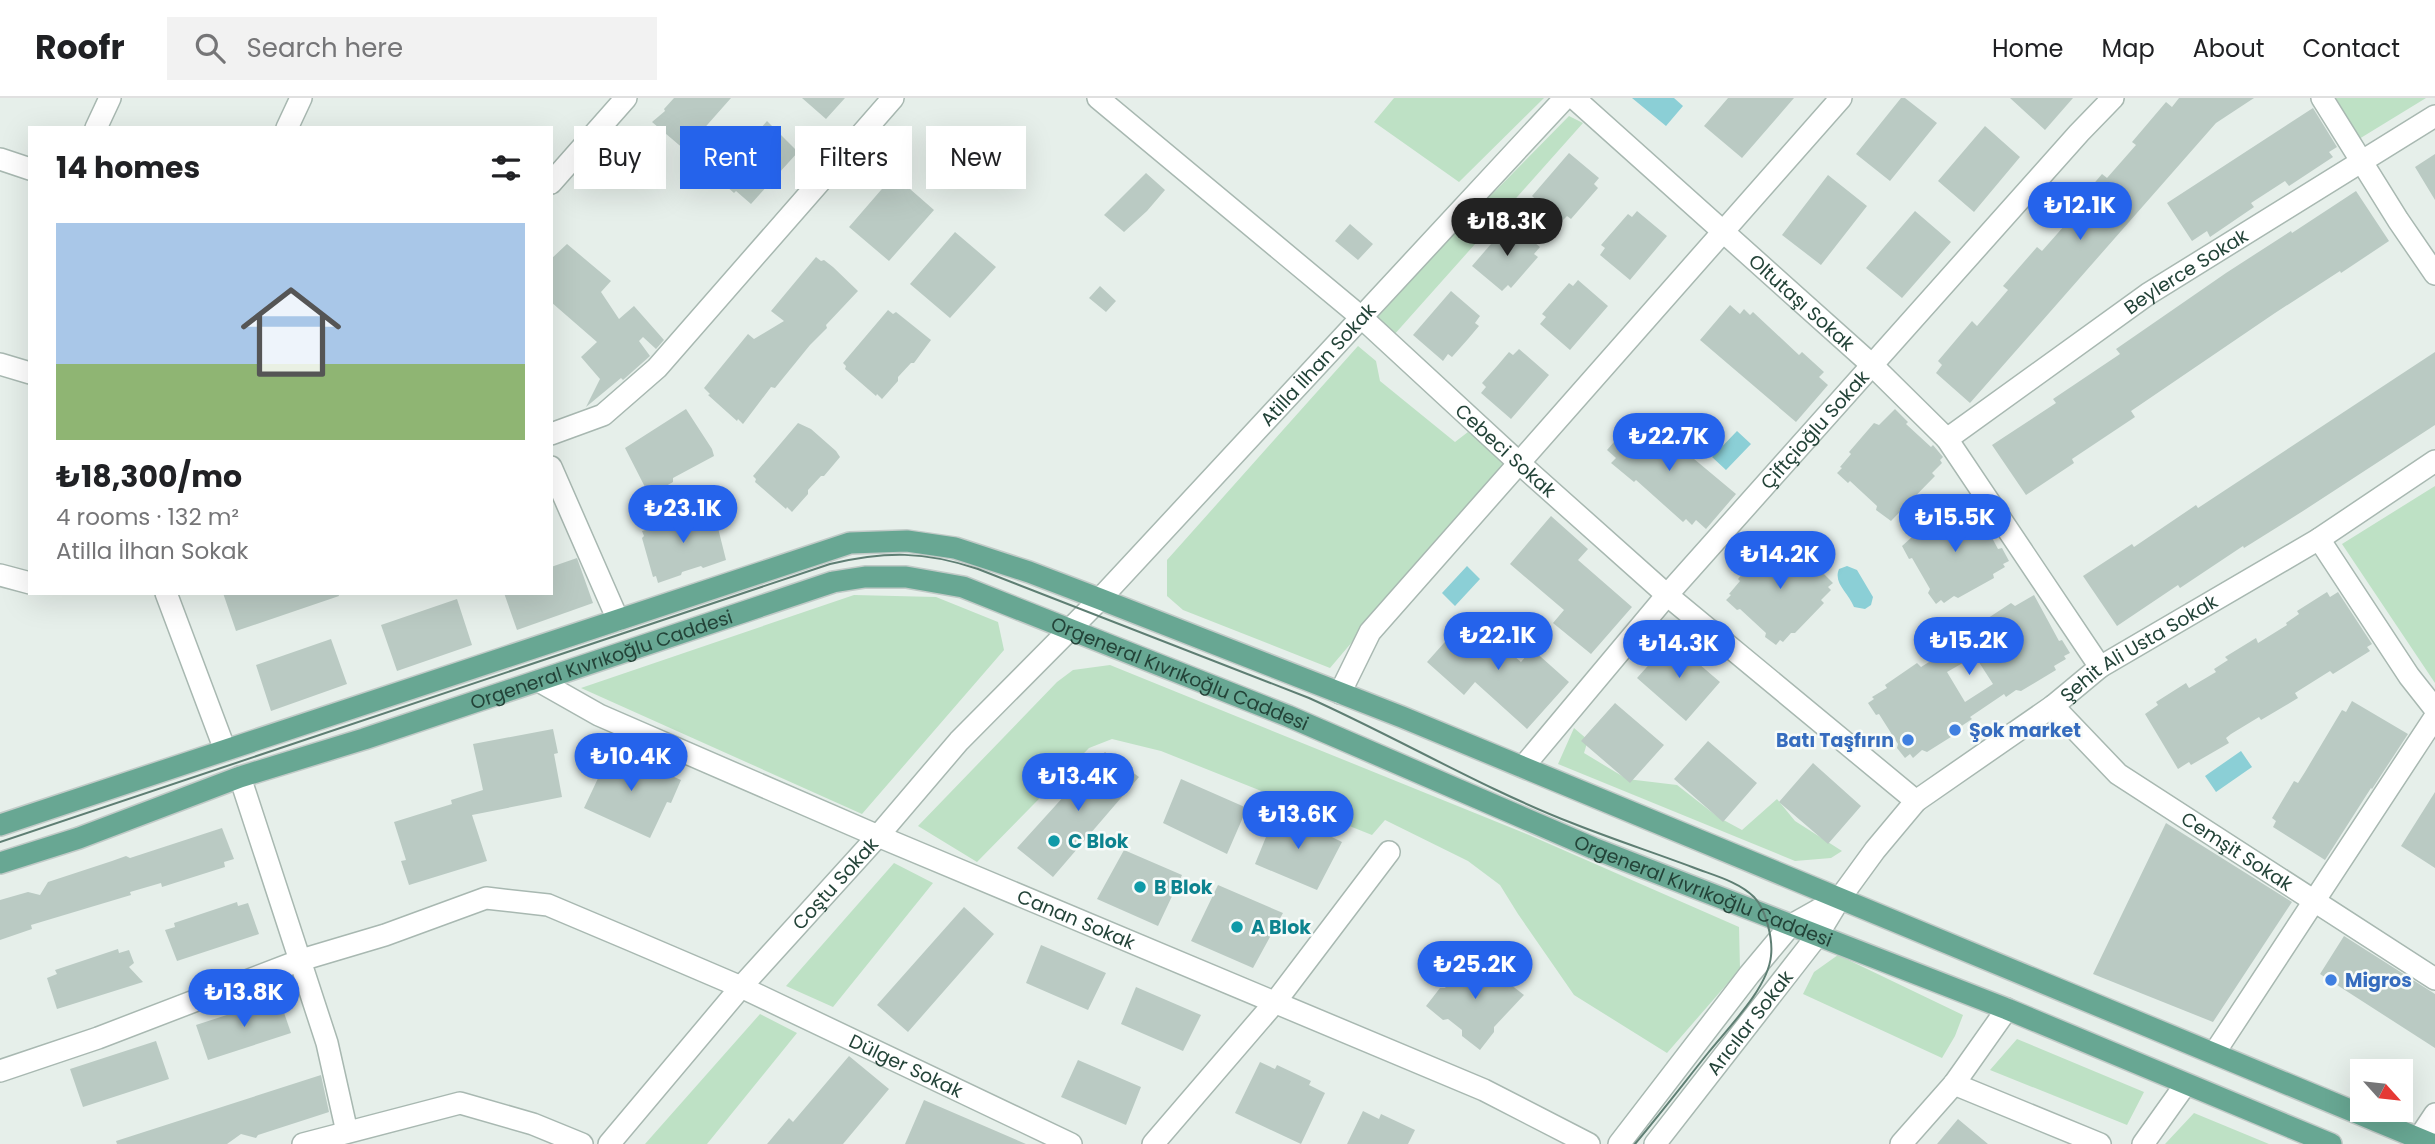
<!DOCTYPE html>
<html lang="en">
<head>
<meta charset="utf-8">
<style>
  :root { --surface:#fff; --page:#f2f2f2; --text:#202124; --muted:#757577; --line:#e0e0e0; --accent:#2563eb }
  body { margin:0; font-family:Poppins,sans-serif; background:var(--page); color:var(--text); height:100vh; display:flex; flex-direction:column; font-size:26px; white-space:nowrap }
  * { box-sizing:border-box; margin:0 }
  p { font-size:23px; color:var(--muted) }
  .icon { flex:none; width:38px; height:38px; fill:none; stroke:currentColor; stroke-width:2; stroke-linecap:round; stroke-linejoin:round }
  .map { position:relative; flex:1; overflow:hidden }
  .panel { position:absolute; left:28px; top:28px; width:525px; height:469px; display:flex; flex-direction:column; background:var(--surface); border-radius:0px; box-shadow:0 7px 28px #0002 }
  .panel>* { flex:none }
  .top-card { position:absolute; left:574px; top:28px; width:665px; height:63px; display:flex; gap:14px }
  .needle { width:46px; rotate:117deg }
  .tools { position:absolute; left:2350px; top:961px; display:grid; gap:14px }
  .tools a { display:grid; place-items:center; width:63px; height:63px; border-radius:0px; background:var(--surface); box-shadow:0 7px 28px #0002; font-size:35px }
  .price { position:absolute; translate:-50% -60px; padding:0 16px; border-radius:24px; background:var(--accent); color:#fff; font-size:23px; line-height:46px; filter:drop-shadow(0 2px 4px #0008) }
  .price::after { content:''; position:absolute; left:50%; top:42px; width:21px; height:16px; margin-left:-10px; background:inherit; clip-path:polygon(0 0,100% 0,50% 100%) }
  .price.current { background:#222; color:#fff }
  ul { padding:0; list-style:none }
  li { display:grid; align-content:center; gap:14px; height:371px; padding:0 28px }
  li span { display:grid; place-items:center; height:217px; border-radius:0px; color:#555 }
  li>.icon { margin-inline-start:auto }
  span .icon { width:126px; height:126px; fill:#fffc; stroke-width:1 }
  li b { font-size:30px }
  h2 { display:flex; justify-content:space-between; align-items:center; height:84px; padding:0 28px; font-size:30px }
  .tag { padding:0 24px; border-radius:0px; background:var(--surface); box-shadow:0 7px 28px #0002; font-size:24px; line-height:63px }
  .tag.current { background:var(--accent); color:#fff }
  header { display:flex; align-items:center; gap:42px; box-sizing:border-box; height:98px; padding:0 35px; background:var(--surface); border-bottom:2px solid var(--line) }
  header strong { font-size:33px }
  nav { display:flex; gap:38px; margin-inline-start:auto; font-size:24px }
  .search { width:490px; height:63px; background:var(--page); display:flex; align-items:center; gap:18px; box-sizing:border-box; padding:0 24px; border-radius:0px; color:var(--muted); font-size:26px }
  .map>svg:first-child { display:block }
  .green { fill:#bee1c5 }
  .water { fill:#8bcfd6 }
  .building { fill:#bacac3; fill-rule:evenodd }
  .lines { fill:none; stroke-linecap:round; stroke-linejoin:round }
  .minor-casing { stroke:#a8b8b1; stroke-width:24 }
  .major-casing { stroke:#c1cac7; stroke-width:24 }
  .minor { stroke:#fff; stroke-width:21 }
  .major { stroke:#68a793; stroke-width:21 }
  .tram { stroke:#5e7e73; stroke-width:2 }
  .shop-dot { fill:#3f7fe0; stroke:#f7fbf9; stroke-width:2.5 }
  .culture-dot { fill:#0f9aa8; stroke:#f7fbf9; stroke-width:2.5 }
  .labels { text-anchor:middle; dominant-baseline:central; stroke-width:5; stroke-linejoin:round; paint-order:stroke }
  .street-label { font-size:19px; fill:#234338; stroke:#f7fbf9 }
  .shop-label { font-size:19px; font-weight:bold; fill:#366cbe; stroke:#f7fbf9; text-anchor:start }
  .culture-label { font-size:19px; font-weight:bold; fill:#0d838f; stroke:#f7fbf9; text-anchor:start }
</style>
</head>
<body>
<header>
<strong>Roofr</strong>
<div class="search"><svg class="icon" aria-label="search" viewBox="0 0 24 24"><circle cx="10" cy="10" r="6"/><path d="M15 15l6 6"/></svg>Search here</div>
<nav><a>Home</a><a>Map</a><a>About</a><a>Contact</a></nav>
</header>
<div class="map">
<svg width="2435" height="1046" viewBox="0 0 2435 1046">
  <rect width="100%" height="100%" fill="#e6efea"/>
  <path class="green" d="M1394,0H1544L1459,84L1374,24Z
    M2336,0H2426L2359,41Z
    M1569,18L1583,25L1393,238L1377,220L1457,132Z
    M1358,248L1376,263L1380,283L1455,344L1468,334L1505,364L1330,570L1183,512L1167,498V462Z
    M2435,388V585L2342,446Z
    M854,497L936,499L998,524L1004,552L862,716L581,590Z
    M1110,567L1529,737L1739,829L1740,871L1667,955L1574,897L1518,816L1500,787L1468,763L1385,722L1372,737L1161,653L1112,641L1089,650L977,764L918,728L1057,584L1073,572Z
    M1574,630L1588,642L1584,655L1627,681L1677,687L1718,719L1742,732L1777,701L1795,723L1842,753L1831,760L1795,763L1558,666Z
    M894,765L933,785L833,909L786,888Z
    M1838,857L1963,917L1955,938L1942,960L1803,896L1814,874Z
    M760,916L797,935L707,1046H645Z
    M2017,941L2144,994L2127,1027L1990,972Z
    M2194,1015L2269,1046H2165Z"/>
  <path class="water" d="M1632,0H1674L1683,8L1666,28Z
    M1737,333L1751,346L1726,372L1712,359Z
    M1467,468L1480,481L1455,508L1442,495Z
    M1847,468L1857,472L1873,499L1871,507L1865,511L1854,509C1848,494 1833,485 1839,471Z
    M2241,653L2252,669L2216,694L2205,678Z"/>
  <path class="building" d="M674,0H731L685,52L652,24L665,13L664,11Z
    M802,0H845L826,21Z
    M1728,0H1794L1742,60L1704,28Z
    M1901,0H1905L1937,25L1890,83L1856,56Z
    M2010,0H2073L2045,32Z
    M2179,0H2254L2216,25L1970,305L1936,275L1942,267L1938,263L1972,223L1977,228L2008,192L2003,188L2037,149L2042,153L2072,119L2068,116L2102,76L2107,80L2136,47L2132,44L2166,4L2172,9Z
    M2313,10L2337,49L2329,54L2333,59L2289,88L2285,83L2251,105L2254,109L2210,139L2207,133L2192,143L2167,105Z
    M767,23L798,54L751,106L736,93L734,95L717,80Z
    M1985,28L2020,59L1974,114L1938,83Z
    M1569,55L1599,80L1594,86L1598,90L1571,121L1567,118L1561,124L1532,98Z
    M2435,56V102L2415,69Z
    M1146,75L1165,92L1147,113L1124,134L1104,117Z
    M894,77L934,112L889,163L849,129Z
    M1828,77L1867,108L1821,167L1782,137Z
    M2356,93L2389,143L2341,175L2340,173L2275,215L2131,313L2135,319L2072,361L2074,365L2026,397L1992,347L2056,305L2053,301L2120,256L2116,251L2226,175L2291,133L2292,135Z
    M1637,113L1667,138L1630,182L1600,157L1605,150L1601,147L1628,116L1632,119Z
    M1915,113L1951,144L1902,200L1866,170Z
    M1510,124L1540,149L1534,156L1538,159L1511,190L1508,187L1502,193L1472,168Z
    M1350,126L1373,146L1358,162L1335,143Z
    M955,134L996,169L950,220L910,186Z
    M567,146L611,183L601,194L619,221L634,208L664,242L656,251L643,239L639,243L650,258L623,282L621,280L586,309L600,281L581,259L597,244L551,204V161Z
    M816,159L821,163L824,162L833,169L858,193L826,227L827,230L810,247L775,290L771,289L743,326L738,321L737,323L708,297L710,296L704,290L748,236L754,241L784,223L771,213Z
    M1578,182L1608,208L1570,252L1540,226L1546,219L1542,216L1569,185L1573,188Z
    M1100,188L1116,203L1106,214L1089,200Z
    M1451,193L1480,218L1475,225L1479,228L1468,241L1452,259L1448,256L1443,263L1413,237Z
    M1730,207L1740,216L1744,211L1750,217L1753,214L1799,257L1802,254L1824,274L1819,279L1828,287L1796,324L1700,242Z
    M888,212L893,216L896,214L931,242L914,265H911L898,279V283L882,301L877,296L876,298L845,271L846,268L843,265Z
    M1519,251L1549,277L1511,321L1481,295L1486,289L1482,285L1498,267L1509,254L1513,257Z
    M2435,254V327L2303,413L2244,450L2243,448L2180,490L2178,487L2117,528L2083,478L2132,446L2134,449L2196,407L2198,410Z
    M686,311L712,351L714,358L673,380V384L652,396L648,390L646,391L625,350Z
    M1895,311L1908,324L1906,326L1931,349L1933,347L1943,359L1940,362L1942,365L1932,375L1935,378L1891,423L1876,412L1877,408L1850,383L1848,385L1837,375L1842,370L1840,369L1851,356L1849,354L1874,325L1879,327Z
    M1639,315L1736,396L1706,431L1696,422L1692,427L1686,421L1683,424L1636,382L1634,384L1611,365L1616,360L1607,352Z
    M798,325L811,331L836,353L840,359L824,378H821L808,392V396L792,414L787,409L786,411L755,384L756,381L753,378Z
    M1974,405L1984,420L1982,421L1998,451L2002,450L2009,463L2003,466L2005,469L1993,476L1994,480L1958,500L1954,498L1944,505L1941,502L1936,506L1928,495L1930,491L1912,460L1909,461L1902,448L1912,439L1909,437L1952,411L1956,415Z
    M708,411L716,422L726,462L703,470L701,468L682,474L681,477L658,485L656,478L653,479L642,440L644,438L642,433Z
    M1551,418L1588,451L1578,462L1632,509L1591,556L1553,525L1564,512L1510,466Z
    M1783,438L1797,451L1795,453L1820,477L1822,474L1833,485L1828,489L1831,492L1821,502L1824,505L1795,535H1791L1783,544L1780,542L1776,547L1765,539L1766,535L1740,511L1737,512L1726,502L1731,497L1729,496L1740,483L1738,481L1763,452L1768,454Z
    M577,460L593,505L517,532L504,495H551V469Z
    M2327,494L2330,499L2338,494L2372,546L2367,549L2370,553L2333,576L2330,573L2295,595L2298,600L2261,622L2259,619L2231,636L2226,640L2229,645L2191,667L2189,664L2178,671L2145,616L2158,607L2156,604L2186,585L2189,590L2216,574L2214,571L2228,562L2225,559L2256,540L2258,545L2287,527L2286,525L2299,516L2297,513Z
    M223,495H338L339,498L236,533Z
    M2034,497L2059,543L2062,542L2070,555L2064,558L2066,561L2054,568L2056,572L2021,593L2016,592L2006,599L2004,596L1970,619L1972,621L1960,629L1962,632L1927,654L1922,652L1913,660L1910,656L1905,660L1897,650L1898,646L1879,616L1876,617L1868,605L1874,601L1872,599L1887,590L1885,587L1917,565L1921,569L1968,540L1967,538L1981,529L1979,526L2011,505L2015,508ZM1975,558L1993,586L1965,604L1947,574Z
    M457,501L472,547L397,573L381,527Z
    M1468,518L1521,564L1532,551L1569,584L1527,631L1475,584L1464,597L1427,564Z
    M331,541L347,586L271,613L256,567Z
    M1671,542L1720,584L1686,623L1637,580Z
    M2352,603L2408,636L2372,691L2371,690L2325,762L2273,729L2276,723L2272,720L2294,683L2298,685L2305,674L2342,612L2346,614Z
    M1615,605L1664,647L1630,685L1581,643Z
    M553,631L558,655L554,656L562,699L472,717L487,763L409,787L401,763L406,762L394,724L452,706L451,702L483,692L473,646Z
    M1708,643L1757,685L1723,724L1674,681Z
    M607,649L681,682L671,705L667,704L650,740L584,710L601,674L597,672Z
    M1105,654L1139,679L1053,779L1017,750L1065,697L1062,694Z
    M1813,665L1861,708L1828,746L1779,704Z
    M1181,681L1247,710L1227,756L1163,725Z
    M2435,694V770L2401,748Z
    M1277,712L1342,744L1317,792L1255,766Z
    M2166,725L2292,804L2213,924L2093,876Z
    M222,730L234,761L224,764L225,769L162,789L161,785L130,794L131,797L31,827L32,831L0,842V802L28,794L40,797L48,784L112,763L126,758L130,760Z
    M1124,752L1182,777L1158,828L1097,801Z
    M1218,787L1283,815L1253,870L1191,843Z
    M237,804L238,808L248,805L259,836L177,863L165,832L175,829L174,825Z
    M964,809L994,836L908,934L877,907Z
    M2344,838L2435,896V950L2320,876Z
    M1041,847L1106,875L1088,912L1026,885Z
    M118,851L119,855L129,852L134,865L129,869L143,884L57,911L47,880L57,876L55,872Z
    M1470,854L1487,868L1488,873L1502,884L1506,883L1524,897L1494,929V934L1480,952L1462,938V932L1448,921L1443,922L1426,908L1440,890H1445L1456,876L1455,871Z
    M1136,889L1201,917L1183,953L1121,926Z
    M279,900L291,935L208,962L196,927Z
    M156,943L169,981L83,1009L70,971Z
    M849,958L889,991L843,1046H767L789,1020L793,1024Z
    M1078,962L1141,989L1126,1027L1061,999Z
    M1260,964L1275,971L1277,967L1311,983L1309,987L1325,995L1301,1046L1235,1015Z
    M321,977L329,1014L258,1037L256,1040L241,1036L227,1046H117L116,1043Z
    M924,1002L1026,1046H905Z
    M1363,1013L1379,1021L1381,1016L1415,1032L1408,1046H1347Z
    M1958,1021L1988,1046H1937Z"/>
  <g class="lines">
    <g class="minor-casing">
      <g id="minor">
        <path id="s1" d="M1098,0L1361,219L1518,364L1667,497L1916,703"/>
        <path id="s2" d="M1574,0L1872,267L1947,341L2100,569"/>
        <path d="M2322,0L2398,122L2435,176"/>
        <path d="M96,30L110,0"/>
        <path d="M287,30L301,0"/>
        <path d="M0,61L30,71"/>
        <path d="M551,85L626,0"/>
        <path d="M0,266L30,275"/>
        <path d="M551,336L603,317L657,270L893,0"/>
        <path id="s3" d="M1947,341L2148,196L2435,18"/>
        <path d="M551,369L618,522"/>
        <path d="M2319,441L2409,578L2435,611"/>
        <path d="M0,477L30,485"/>
        <path d="M166,495L225,652"/>
        <path id="s4" d="M539,583L599,617L878,738L1484,992L1589,1046"/>
        <path d="M1340,595L1370,534L1841,0"/>
        <path id="s5" d="M2053,608L2118,676L2435,881"/>
        <path id="s6" d="M1523,669L1667,497L2079,35L2113,0"/>
        <path d="M240,679L327,945L347,1034"/>
        <path d="M2215,954L2435,619"/>
        <path id="s7" d="M0,973L98,940L301,862L385,837L486,800L548,807L631,842L741,889L1071,1046"/>
        <path d="M1954,986L2100,1046"/>
        <path d="M2419,1040L2435,1016"/>
        <path d="M303,1046L460,1005L533,1026L582,1046"/>
        <path id="s8" d="M609,1046L741,889L878,738L959,643L1100,501L1565,0"/>
        <path d="M1153,1046L1276,903L1389,754"/>
        <path d="M1619,1046L1749,877L1790,828L1838,801"/>
        <path id="s9" d="M1655,1046L1817,838L1840,800L1875,752L1916,703L2053,608L2100,569L2319,441L2435,363"/>
        <path d="M1901,1046L1954,986L2007,911"/>
        <path d="M2143,1046L2185,987"/>
      </g>
    </g>
    <g class="major-casing">
      <g id="major">
        <path d="M0,727L850,445L907,443L955,450L1029,474L1100,501L1402,619L2432,1046"/>
        <path id="s10" d="M0,765L79,740L240,679L364,641L833,484L865,479H906L963,489L1288,618L1593,750L2007,911L2331,1046"/>
      </g>
    </g>
    <use href="#minor" class="minor"/>
    <use href="#major" class="major"/>
    <path class="tram" d="M0,744L830,466C886,453 924,453 978,471L1309,600C1398,640 1482,690 1572,725C1612,741 1652,754 1692,769C1712,777 1738,783 1754,799C1766,811 1773,841 1771,858C1768,890 1728,930 1708,955C1684,985 1660,1016 1635,1046"/>
  </g>
  <g class="shop-dot">
    <circle cx="1955" cy="632" r="7"/>
    <circle cx="1908" cy="642" r="7"/>
    <circle cx="2331" cy="882" r="7"/>
  </g>
  <g class="culture-dot">
    <circle cx="1054" cy="743" r="7"/>
    <circle cx="1140" cy="789" r="7"/>
    <circle cx="1237" cy="829" r="7"/>
  </g>
  <g class="labels">
    <g class="street-label">
      <text stroke="none"><textPath href="#s3" startOffset="292">Beylerce Sokak</textPath></text>
      <text stroke="none"><textPath href="#s2" startOffset="306">Oltutaşı Sokak</textPath></text>
      <text stroke="none"><textPath href="#s8" startOffset="1054">Atilla İlhan Sokak</textPath></text>
      <text stroke="none"><textPath href="#s6" startOffset="446">Çiftçioğlu Sokak</textPath></text>
      <text stroke="none"><textPath href="#s1" startOffset="539">Cebeci Sokak</textPath></text>
      <text stroke="none"><textPath href="#s9" startOffset="702">Şehit Ali Usta Sokak</textPath></text>
      <text stroke="none"><textPath href="#s10" startOffset="635">Orgeneral Kıvrıkoğlu Caddesi</textPath></text>
      <text stroke="none"><textPath href="#s10" startOffset="1244">Orgeneral Kıvrıkoğlu Caddesi</textPath></text>
      <text stroke="none"><textPath href="#s5" startOffset="236">Cemşit Sokak</textPath></text>
      <text stroke="none"><textPath href="#s8" startOffset="345">Coştu Sokak</textPath></text>
      <text stroke="none"><textPath href="#s10" startOffset="1811">Orgeneral Kıvrıkoğlu Caddesi</textPath></text>
      <text stroke="none"><textPath href="#s4" startOffset="588">Canan Sokak</textPath></text>
      <text stroke="none"><textPath href="#s9" startOffset="154">Arıcılar Sokak</textPath></text>
      <text stroke="none"><textPath href="#s7" startOffset="971">Dülger Sokak</textPath></text>
    </g>
    <g class="shop-label">
      <text x="1969" y="632">Şok market</text>
      <text x="1894" y="642" text-anchor="end">Batı Taşfırın</text>
      <text x="2345" y="882">Migros</text>
    </g>
    <g class="culture-label">
      <text x="1068" y="743">C Blok</text>
      <text x="1154" y="789">B Blok</text>
      <text x="1251" y="829">A Blok</text>
    </g>
  </g>
</svg>
<div class="tools">
<a><svg class="needle" viewBox="-14 -14 28 28"><path d="M0-13l5 13h-10z" fill="#e53935"/><path d="M0 13l5-13h-10z" fill="#757577"/></svg></a>
</div>
<b class="price" style="left:2080px;top:144px">₺12.1K</b>
<b class="price current" style="left:1507px;top:160px">₺18.3K</b>
<b class="price" style="left:1669px;top:375px">₺22.7K</b>
<b class="price" style="left:683px;top:447px">₺23.1K</b>
<b class="price" style="left:1955px;top:456px">₺15.5K</b>
<b class="price" style="left:1780px;top:493px">₺14.2K</b>
<b class="price" style="left:1498px;top:574px">₺22.1K</b>
<b class="price" style="left:1969px;top:579px">₺15.2K</b>
<b class="price" style="left:1679px;top:582px">₺14.3K</b>
<b class="price" style="left:631px;top:695px">₺10.4K</b>
<b class="price" style="left:1078px;top:715px">₺13.4K</b>
<b class="price" style="left:1298px;top:753px">₺13.6K</b>
<b class="price" style="left:1475px;top:903px">₺25.2K</b>
<b class="price" style="left:244px;top:931px">₺13.8K</b>
<div class="top-card">
<a class="tag">Buy</a>
<a class="tag current">Rent</a>
<a class="tag">Filters</a>
<a class="tag">New</a>
</div>
<section class="panel">
<h2>14 homes<svg class="icon" aria-label="filters" viewBox="0 0 24 24"><path d="M4 7h16M4 17h16"/><circle cx="9" cy="7" r="2"/><circle cx="15" cy="17" r="2"/></svg></h2>
<ul>
<li><span style="background:linear-gradient(#a9c7e8 65%,#8fb573 0)"><svg class="icon" aria-label="home" viewBox="0 0 24 24"><path d="M3 11l9-7 9 7M6 9v11h12V9"/></svg></span><div><b>₺18,300/mo</b><p>4 rooms · 132 m²</p><p>Atilla İlhan Sokak</p></div></li>
</ul>
</section>
</div>
</body>
</html>
